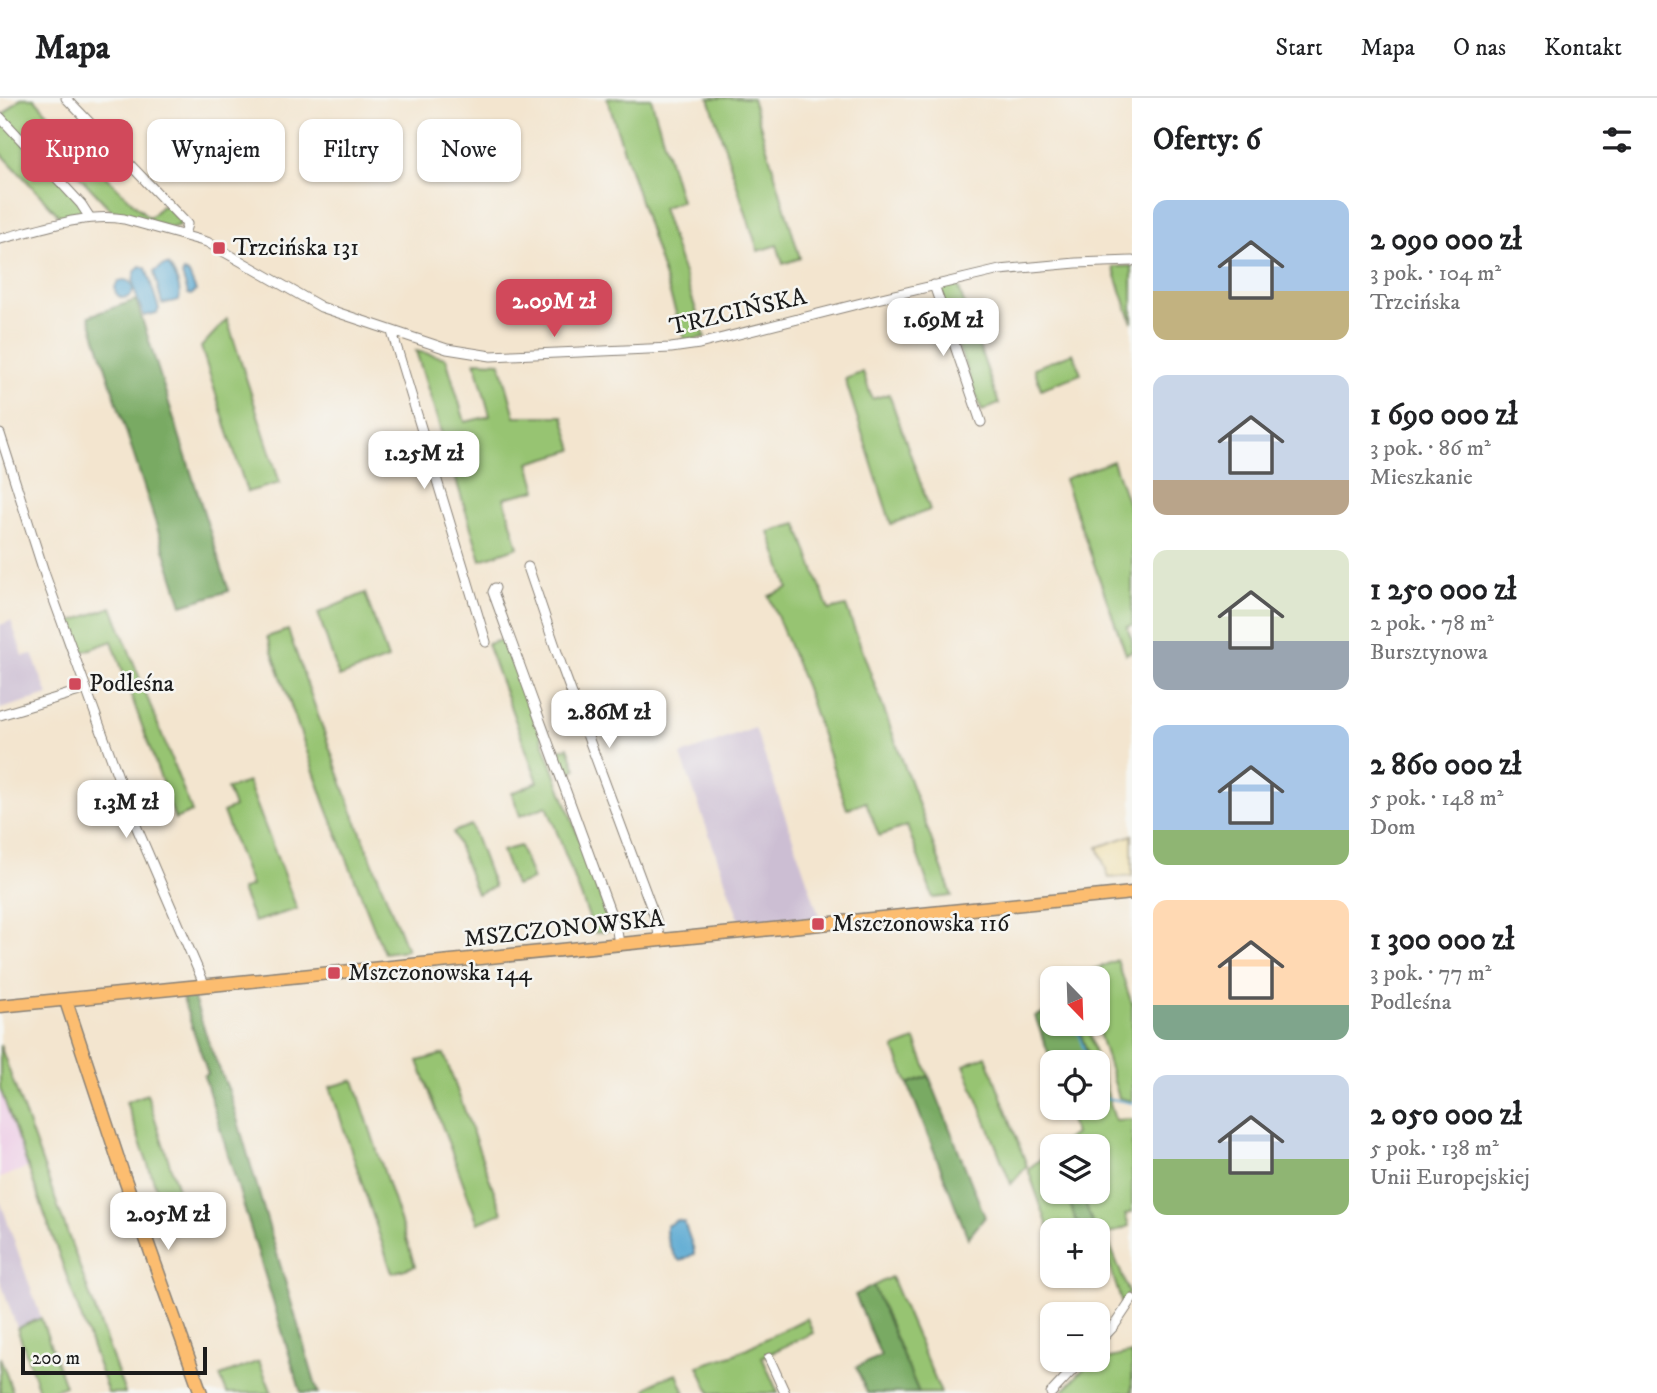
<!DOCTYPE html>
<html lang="pl">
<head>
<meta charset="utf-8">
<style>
  :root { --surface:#fff; --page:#f2f2f2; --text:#202124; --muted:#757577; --line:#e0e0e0; --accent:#d1495b }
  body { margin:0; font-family:"IM FELL DW Pica",serif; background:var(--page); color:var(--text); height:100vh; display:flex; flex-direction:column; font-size:26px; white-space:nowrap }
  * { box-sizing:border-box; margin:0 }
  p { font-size:23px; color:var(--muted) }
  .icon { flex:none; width:38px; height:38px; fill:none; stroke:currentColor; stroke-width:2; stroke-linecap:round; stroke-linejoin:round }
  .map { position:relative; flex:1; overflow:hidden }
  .side { display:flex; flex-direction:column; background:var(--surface); width:525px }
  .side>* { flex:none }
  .banner { position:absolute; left:21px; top:21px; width:665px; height:63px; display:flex; gap:14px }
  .needle { width:46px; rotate:157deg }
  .fabs { position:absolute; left:1040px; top:868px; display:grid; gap:14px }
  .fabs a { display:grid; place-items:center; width:70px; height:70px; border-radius:14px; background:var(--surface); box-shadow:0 2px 5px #0004; font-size:35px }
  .scale { position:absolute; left:21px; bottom:18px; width:186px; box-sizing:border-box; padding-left:7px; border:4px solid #1c1c1c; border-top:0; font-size:19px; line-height:24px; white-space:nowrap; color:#1c1c1c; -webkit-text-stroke:5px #f6f6f2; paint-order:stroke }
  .price { position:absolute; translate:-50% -60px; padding:0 16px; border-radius:14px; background:#fff; color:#222; font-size:23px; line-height:46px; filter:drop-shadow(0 2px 4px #0008) }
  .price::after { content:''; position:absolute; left:50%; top:42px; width:21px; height:16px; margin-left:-10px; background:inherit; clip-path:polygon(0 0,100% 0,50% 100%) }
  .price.on { background:var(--accent); color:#fff }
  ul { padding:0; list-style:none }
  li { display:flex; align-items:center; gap:21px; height:175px; padding:0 21px }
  li span { display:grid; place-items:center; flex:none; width:196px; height:140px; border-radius:14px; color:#555 }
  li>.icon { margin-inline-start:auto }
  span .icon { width:84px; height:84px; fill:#fffc; stroke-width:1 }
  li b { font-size:30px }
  h2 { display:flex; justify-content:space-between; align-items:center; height:84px; padding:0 21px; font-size:30px }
  .chip { padding:0 24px; border-radius:14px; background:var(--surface); box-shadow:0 2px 5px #0004; font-size:24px; line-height:63px }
  .chip.on { background:var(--accent); color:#fff }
  header { display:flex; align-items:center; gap:42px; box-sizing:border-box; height:98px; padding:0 35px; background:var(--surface); border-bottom:2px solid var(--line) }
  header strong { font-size:33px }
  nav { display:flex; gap:38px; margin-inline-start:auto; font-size:24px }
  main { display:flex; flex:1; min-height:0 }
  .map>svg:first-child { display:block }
  .built { fill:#eed0e7 }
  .industrial { fill:#ccbed3 }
  .green { fill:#97c472; stroke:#5a7047; stroke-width:2 }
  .forest { fill:#79aa64; stroke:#4a6340; stroke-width:2 }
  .sand { fill:#eeda9e; stroke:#857b5d; stroke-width:2 }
  .water { fill:#57a7d1; stroke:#3a6276; stroke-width:2 }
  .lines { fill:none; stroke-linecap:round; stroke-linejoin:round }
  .stream { stroke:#57a7d1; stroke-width:2 }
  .minor-casing { stroke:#888076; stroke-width:11 }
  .major-casing { stroke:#888076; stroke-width:15 }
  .minor { stroke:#fff; stroke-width:9 }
  .major { stroke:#fcbd6f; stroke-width:12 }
  .poi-dot { fill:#d1495b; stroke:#f6f6f2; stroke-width:2.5 }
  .labels { text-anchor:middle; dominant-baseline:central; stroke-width:5; stroke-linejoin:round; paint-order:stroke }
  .poi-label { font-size:24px; fill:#1c1c1c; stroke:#f6f6f2; text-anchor:start }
  .street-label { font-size:24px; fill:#1c1c1c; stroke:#f6f6f2 }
</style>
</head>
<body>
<header>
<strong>Mapa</strong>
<nav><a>Start</a><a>Mapa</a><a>O nas</a><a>Kontakt</a></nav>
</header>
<main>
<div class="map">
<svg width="1132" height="1295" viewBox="0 0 1132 1295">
  <rect width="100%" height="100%" fill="#f6f6f2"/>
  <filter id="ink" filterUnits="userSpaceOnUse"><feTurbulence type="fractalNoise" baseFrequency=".0143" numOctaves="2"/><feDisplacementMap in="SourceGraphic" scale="14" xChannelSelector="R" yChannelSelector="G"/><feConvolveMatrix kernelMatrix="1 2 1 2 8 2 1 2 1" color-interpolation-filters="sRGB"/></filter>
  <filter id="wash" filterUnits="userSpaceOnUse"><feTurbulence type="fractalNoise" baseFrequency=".00686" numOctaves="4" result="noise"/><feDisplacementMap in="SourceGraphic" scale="28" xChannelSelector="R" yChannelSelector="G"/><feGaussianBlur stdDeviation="1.57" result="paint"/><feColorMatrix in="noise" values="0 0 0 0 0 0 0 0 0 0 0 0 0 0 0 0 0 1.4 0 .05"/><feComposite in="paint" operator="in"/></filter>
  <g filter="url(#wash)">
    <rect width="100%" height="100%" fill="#f3e5cf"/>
    <path class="built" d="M0,990L29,1069L0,1080Z"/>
    <path class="industrial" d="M11,523L23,558L32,556L48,597L0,611V527Z
      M755,630L820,820L741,827L681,657Z
      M0,1102L41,1220L17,1230L0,1182Z"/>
    <path class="green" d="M21,0H34L83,54L100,38L116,59L101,74L149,120L164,106L179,121L180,127L171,130L113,114L51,48L39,58L92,115L61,120L0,54V20Z
      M607,0H651L681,103L662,110L705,239L685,243Z
      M709,0H752L800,160L783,166L777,147L758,153Z
      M1132,168V225L1113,169Z
      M957,185L999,306L982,313L937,190Z
      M227,221L280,385L247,394L201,249Z
      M416,253L446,260L465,324L490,318L475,263L500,264L515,318H563L573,352L529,365L537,392L504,400L518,449L481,462Z
      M1073,255L1081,276L1041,291L1034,270Z
      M863,274L872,301L889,296L930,412L891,426L845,281Z
      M1113,363L1132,418V527L1127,529L1132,542V553L1126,556L1064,381Z
      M797,426L829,512L846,508L952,798L933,800L907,728L879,738L866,704L847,711L806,590L769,498L788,490L769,434Z
      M365,495L388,561L339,579L318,515Z
      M112,509L192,714L175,721L112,543L77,556L67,525Z
      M288,532L347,699L407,852L384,855L326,708L267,539Z
      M505,541L613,832L595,835L547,708L520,718L512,695L538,684L487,546Z
      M568,649L576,671L562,677L554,654Z
      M248,684L297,811L254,824L241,792L251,788L223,714L234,709L227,691Z
      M471,727L494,789L477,796L453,734Z
      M520,748L533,782L515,788L502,753Z
      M1117,862L1132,906V1003L1119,1000L1097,928L1088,931L1115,1022L1132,1021V1114L1125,1117L1129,1128L1106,1137L1129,1195L1122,1206L1106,1156L1097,1159V1132H1052V1140L1028,1071L1052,1052V1094H1097V1048H1056L1075,1036L1066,1010H1097V964H1062L1088,957L1077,926H1097V880H1081L1080,877Z
      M915,942L929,978L908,986L894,950Z
      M0,947L14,986L125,1295H108L0,990Z
      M444,956L502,1115L478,1125L418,963Z
      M986,958L1027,1068L1011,1086L964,967Z
      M354,982L415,1168L392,1175L330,989Z
      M147,996L185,1113L167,1121L126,1004Z
      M891,1179L941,1295H919L873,1188Z
      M41,1220L65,1288L47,1295H40L17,1230Z
      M807,1220L813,1235L762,1259L778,1295H710L698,1268L735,1256Z
      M1132,1255V1295H1061L1089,1265Z
      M0,1259L13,1295H0Z
      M259,1263L272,1295H227L220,1278Z
      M677,1276L685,1295H648L646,1291L661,1281Z"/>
    <path class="forest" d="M136,202L229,493L182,507L89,218Z
      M192,895L211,951L229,993L318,1295H301L204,978L208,976L181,896Z
      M1052,912V926H1077L1088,957L1052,965L1035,918Z
      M929,978L985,1119L968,1140L908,986Z
      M1066,1094H1081L1094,1129L1084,1132L1076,1123Z
      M873,1188L919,1295H867L856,1269L881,1258L855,1197Z"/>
    <path class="sand" d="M1132,737V778L1109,780L1098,749Z"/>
    <path class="water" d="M164,167H168C175,175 182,191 179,202L162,206L154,174Z
      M140,168L146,170L159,211L157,215L144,218C139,204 125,180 140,168Z
      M184,174L189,176L196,193L191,197L188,196L182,177Z
      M115 191a9 9 0 1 1 18 0a9 9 0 1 1-18 0Z
      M677,1122L684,1124L694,1152V1156L680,1163C671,1156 665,1139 666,1128Z"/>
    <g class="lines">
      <path class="stream" d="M1075,926L1088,964
        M1097,994L1101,999L1132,1005"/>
    </g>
  </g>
  <g filter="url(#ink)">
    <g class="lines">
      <g class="minor-casing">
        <path id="minor" d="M66,0L187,126L184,137
          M0,19L81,106L90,120
          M0,141C37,132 87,114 124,121L207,144L321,209L447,251L491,258L671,250L699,246L877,201L1000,172L1076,165L1132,163
          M934,187L981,324
          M392,234L486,544
          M0,336L45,477L134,723L205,888
          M528,469L562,569L656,822L660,842
          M495,490L493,494L617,833L619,846
          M0,617L86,591
          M1097,1246L1114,1228L1132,1201
          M769,1260L785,1295
          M1051,1295L1082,1262"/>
      </g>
      <g class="major-casing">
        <path id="major" d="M66,903L123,1076L201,1295
          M0,908L1132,795"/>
      </g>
      <use href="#minor" class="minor"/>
      <use href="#major" class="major"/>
    </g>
  </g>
  <g class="poi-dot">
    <rect x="212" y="143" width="14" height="14" rx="3.5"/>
    <rect x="68" y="579" width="14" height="14" rx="3.5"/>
    <rect x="811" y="819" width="14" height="14" rx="3.5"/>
    <rect x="327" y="868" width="14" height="14" rx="3.5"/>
  </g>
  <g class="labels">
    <g class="poi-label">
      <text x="233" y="150">Trzcińska 131</text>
      <text x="89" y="586">Podleśna</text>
      <text x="832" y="826">Mszczonowska 116</text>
      <text x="348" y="875">Mszczonowska 144</text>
    </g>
    <g class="street-label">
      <text transform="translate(738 214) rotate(-13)">TRZCIŃSKA</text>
      <text transform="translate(564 831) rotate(-6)">MSZCZONOWSKA</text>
    </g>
  </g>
</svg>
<div class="fabs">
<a><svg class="needle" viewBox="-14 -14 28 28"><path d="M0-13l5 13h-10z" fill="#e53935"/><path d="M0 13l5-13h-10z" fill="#757577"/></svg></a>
<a><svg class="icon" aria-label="locate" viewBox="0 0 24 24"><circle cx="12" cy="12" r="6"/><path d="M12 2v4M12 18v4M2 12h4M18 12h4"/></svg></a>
<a><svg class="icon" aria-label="layers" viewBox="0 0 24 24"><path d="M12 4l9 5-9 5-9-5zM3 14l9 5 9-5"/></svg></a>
<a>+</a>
<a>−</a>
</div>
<div class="scale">200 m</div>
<b class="price on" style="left:554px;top:241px">2.09M zł</b>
<b class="price" style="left:943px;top:260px">1.69M zł</b>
<b class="price" style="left:424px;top:393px">1.25M zł</b>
<b class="price" style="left:609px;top:652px">2.86M zł</b>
<b class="price" style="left:126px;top:742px">1.3M zł</b>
<b class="price" style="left:168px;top:1154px">2.05M zł</b>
<div class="banner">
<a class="chip on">Kupno</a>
<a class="chip">Wynajem</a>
<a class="chip">Filtry</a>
<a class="chip">Nowe</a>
</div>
</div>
<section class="side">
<h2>Oferty: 6<svg class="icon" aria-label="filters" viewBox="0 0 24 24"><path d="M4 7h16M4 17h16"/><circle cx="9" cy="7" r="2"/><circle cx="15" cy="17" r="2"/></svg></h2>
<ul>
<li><span style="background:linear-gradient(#a9c7e8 65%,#c2b280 0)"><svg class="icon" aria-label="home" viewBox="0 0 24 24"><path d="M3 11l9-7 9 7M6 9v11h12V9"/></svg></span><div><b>2 090 000 zł</b><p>3 pok. · 104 m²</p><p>Trzcińska</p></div></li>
<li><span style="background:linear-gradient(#c9d6e8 75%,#b9a48a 0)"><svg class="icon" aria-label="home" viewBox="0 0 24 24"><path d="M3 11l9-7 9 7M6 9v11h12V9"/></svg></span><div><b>1 690 000 zł</b><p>3 pok. · 86 m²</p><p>Mieszkanie</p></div></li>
<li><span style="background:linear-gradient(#dfe7d0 65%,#9aa5b1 0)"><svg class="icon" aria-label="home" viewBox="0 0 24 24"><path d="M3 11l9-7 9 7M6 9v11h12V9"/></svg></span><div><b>1 250 000 zł</b><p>2 pok. · 78 m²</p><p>Bursztynowa</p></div></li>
<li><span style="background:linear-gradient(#a9c7e8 75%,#8fb573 0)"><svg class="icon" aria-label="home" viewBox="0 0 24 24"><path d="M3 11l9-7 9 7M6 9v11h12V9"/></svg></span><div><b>2 860 000 zł</b><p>5 pok. · 148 m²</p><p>Dom</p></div></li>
<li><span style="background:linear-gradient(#ffd9b3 75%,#7fa58c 0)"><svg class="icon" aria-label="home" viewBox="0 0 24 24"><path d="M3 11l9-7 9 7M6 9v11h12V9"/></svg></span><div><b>1 300 000 zł</b><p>3 pok. · 77 m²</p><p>Podleśna</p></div></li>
<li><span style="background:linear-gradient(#c9d6e8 60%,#8fb573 0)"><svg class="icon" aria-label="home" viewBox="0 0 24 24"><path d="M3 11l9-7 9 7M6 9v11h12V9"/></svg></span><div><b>2 050 000 zł</b><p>5 pok. · 138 m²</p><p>Unii Europejskiej</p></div></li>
</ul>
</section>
</main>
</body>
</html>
